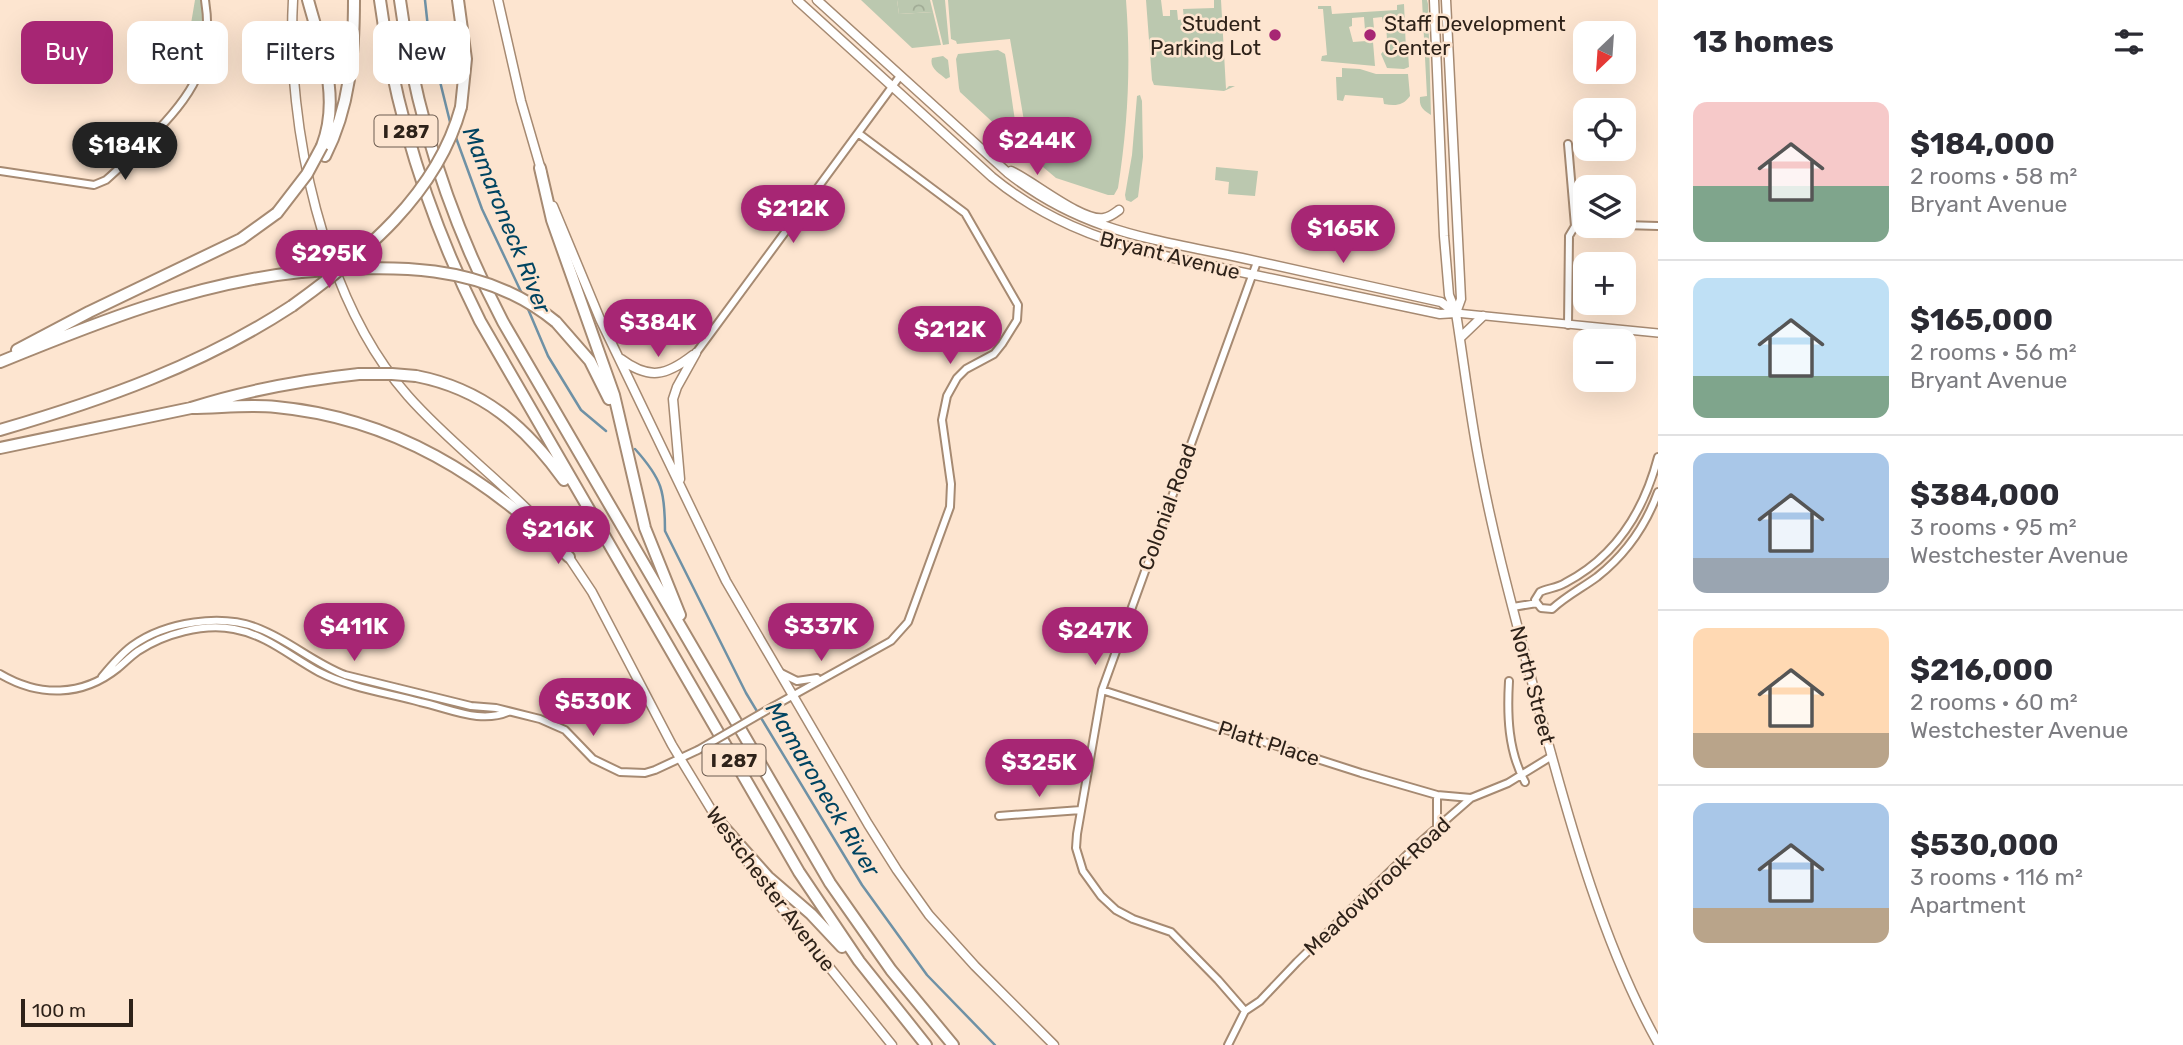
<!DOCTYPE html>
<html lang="en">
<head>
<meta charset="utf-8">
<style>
  :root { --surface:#fff; --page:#f7f7f7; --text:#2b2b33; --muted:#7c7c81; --line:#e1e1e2; --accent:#a72674 }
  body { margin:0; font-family:Rubik,sans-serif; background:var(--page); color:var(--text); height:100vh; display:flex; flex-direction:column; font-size:26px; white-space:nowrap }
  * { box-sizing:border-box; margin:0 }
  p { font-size:23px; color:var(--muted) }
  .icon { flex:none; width:38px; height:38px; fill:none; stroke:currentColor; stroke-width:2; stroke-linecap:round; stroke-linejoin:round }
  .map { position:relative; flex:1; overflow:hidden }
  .drawer { display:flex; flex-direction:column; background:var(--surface); width:525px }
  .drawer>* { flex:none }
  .banner { position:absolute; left:21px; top:21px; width:665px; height:63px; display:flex; gap:14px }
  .needle { width:46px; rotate:205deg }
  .buttons { position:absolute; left:1573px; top:21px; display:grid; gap:14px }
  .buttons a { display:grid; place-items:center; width:63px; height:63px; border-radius:14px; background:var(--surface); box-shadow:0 7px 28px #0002; font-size:35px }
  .scale { position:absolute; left:21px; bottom:18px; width:112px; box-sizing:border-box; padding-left:7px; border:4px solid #2e2219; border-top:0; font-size:19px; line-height:24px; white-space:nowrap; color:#2e2219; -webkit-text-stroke:5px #fde5d0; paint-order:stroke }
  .price { position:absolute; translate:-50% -60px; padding:0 16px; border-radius:24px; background:var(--accent); color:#fff; font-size:23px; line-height:46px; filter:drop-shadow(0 2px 4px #0008) }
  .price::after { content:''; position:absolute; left:50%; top:42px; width:21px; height:16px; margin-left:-10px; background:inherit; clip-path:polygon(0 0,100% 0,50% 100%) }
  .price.on { background:#222; color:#fff }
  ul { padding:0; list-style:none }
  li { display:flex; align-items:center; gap:21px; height:175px; padding:0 35px }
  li+li { border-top:2px solid var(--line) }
  li span { display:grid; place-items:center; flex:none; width:196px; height:140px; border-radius:14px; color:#555 }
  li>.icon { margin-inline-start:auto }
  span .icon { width:84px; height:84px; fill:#fffc; stroke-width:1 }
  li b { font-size:30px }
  h2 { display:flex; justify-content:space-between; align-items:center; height:84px; padding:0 35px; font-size:30px }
  .chip { padding:0 24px; border-radius:14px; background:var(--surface); box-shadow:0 7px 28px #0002; font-size:24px; line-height:63px }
  .chip.on { background:var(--accent); color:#fff }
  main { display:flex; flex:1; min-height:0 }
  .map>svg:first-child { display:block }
  .green { fill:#bbc8af }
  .forest { fill:url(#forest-crowns) }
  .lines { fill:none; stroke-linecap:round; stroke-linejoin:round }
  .stream { stroke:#6f91a5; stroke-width:2.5 }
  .minor-casing { stroke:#a68a72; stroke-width:10 }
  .tertiary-casing { stroke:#a68a72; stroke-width:10 }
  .secondary-casing { stroke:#a68a72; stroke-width:11 }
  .motorway-casing { stroke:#a68a72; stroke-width:14 }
  .minor { stroke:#fff; stroke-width:6 }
  .tertiary { stroke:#fff; stroke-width:7 }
  .secondary { stroke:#fff; stroke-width:8 }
  .motorway { stroke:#fff; stroke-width:10 }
  .minor-bridge-casing { stroke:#a68a72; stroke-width:10; stroke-linecap:butt }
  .motorway-bridge-casing { stroke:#a68a72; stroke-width:14; stroke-linecap:butt }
  .minor-bridge { stroke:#fff; stroke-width:6 }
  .motorway-bridge { stroke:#fff; stroke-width:10 }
  .poi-dot { fill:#a72674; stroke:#fde5d0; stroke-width:2.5 }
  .labels { text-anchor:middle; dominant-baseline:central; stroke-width:5; stroke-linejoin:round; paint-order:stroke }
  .shield { fill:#fde5d0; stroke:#6c5c50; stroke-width:2 }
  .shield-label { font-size:19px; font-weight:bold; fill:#2e2219 }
  .poi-label { font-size:21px; fill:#2e2219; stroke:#fde5d0; text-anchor:end }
  .street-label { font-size:21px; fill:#2e2219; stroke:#fde5d0 }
  .water-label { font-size:23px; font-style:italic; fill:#004461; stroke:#fde5d0 }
</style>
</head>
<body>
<main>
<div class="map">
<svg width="1658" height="1045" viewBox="0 0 1658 1045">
  <defs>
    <pattern id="forest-crowns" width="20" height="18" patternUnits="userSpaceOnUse" patternTransform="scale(1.75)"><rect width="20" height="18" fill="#bbc8af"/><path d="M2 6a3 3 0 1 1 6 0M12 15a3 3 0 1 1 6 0" fill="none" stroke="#a1ac96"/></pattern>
  </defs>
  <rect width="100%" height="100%" fill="#fde5d0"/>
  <path class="green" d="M195,0H202L204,24L196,67L184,65Z
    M861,0H897L899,14L933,12L941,45L912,48Z
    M932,0H945L949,44L943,45Z
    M948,0H1126C1131,65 1128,124 1118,188L1114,195H1108L1056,178L1030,156L1010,39L957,44L956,41L951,39Z
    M1146,0H1161L1163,16H1170V10H1177L1178,20L1184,19L1183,9L1214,8V0H1221L1226,89L1229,86H1235L1224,91L1154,85L1152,80Z
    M1422,0H1427L1428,4L1431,115C1423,110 1419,107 1420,97L1427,96Z
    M1404,4L1406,51L1408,52L1409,67L1404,69L1387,68L1381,54L1385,49L1384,40H1387L1386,23L1383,22L1382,17L1373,18L1374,29L1365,30L1364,17L1352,18V26L1349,27L1353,42L1366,41V37H1370L1371,42H1373L1375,66L1321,61L1322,56L1327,55L1323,9H1318V6H1331L1332,14L1397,10V5Z
    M998,50L1005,54L1006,59L1015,121V127L1007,131L1000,129L960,92L959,88L956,59L958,54Z
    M943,56L948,60L950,77L946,79C939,73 929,68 932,58Z
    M1342,68L1360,69L1376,74H1408L1410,96C1403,106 1395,106 1384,104L1383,98L1345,95L1343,101L1337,100L1336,77H1342Z
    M1140,95L1142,101L1143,157L1138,197L1131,202L1126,200L1125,195L1132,155L1137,96Z
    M1216,167L1258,171L1255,196L1228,194L1229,182L1215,180Z"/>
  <path class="forest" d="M897,0H930L933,12L899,14Z"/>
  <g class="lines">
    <path class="stream" d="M425,0L429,37L451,126
      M455,135L482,209L523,296
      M528,309L548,356L581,410L606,431
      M635,449C662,479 665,491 665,531L746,693L862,885L927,975L995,1045"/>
    <g class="minor-casing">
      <path id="minor" d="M1568,144L1575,226L1569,236L1568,325
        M0,171L94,185L106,180C121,167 135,153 149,139C192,96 215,63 205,0
        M1624,225L1658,226
        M1575,226L1579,223H1586
        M696,353L900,76
        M1537,603L1535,600L1540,592C1548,588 1557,588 1565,583C1615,557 1644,511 1658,457
        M1513,607L1537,603L1541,608L1552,609C1566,596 1582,588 1597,577C1625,555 1646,525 1658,492
        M781,673L797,681L817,678
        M0,674C39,697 82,697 118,668C125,662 131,656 138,651C164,634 203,623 234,629C267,635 291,657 319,672C350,688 387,693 420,702C439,706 458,714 477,716C488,717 499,716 508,712
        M102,677C111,666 120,655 132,646C165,622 222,613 260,629C290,641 314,663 345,675L471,706L496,708L540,719L565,730L593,759L620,772L645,773L655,770L698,750
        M1509,681C1507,715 1508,751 1525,782
        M1102,690L1361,773L1437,795L1471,798
        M774,706L891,641L908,622L950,507L951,484L942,420L947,396L957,378L966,369L994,354L1002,344L1017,320L1018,305L965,213L858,133
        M1437,795V828
        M999,816L1081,810
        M1245,1011L1218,980L1171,932L1133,919L1116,910L1101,896L1083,871L1076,848L1077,834L1102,690L1257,262
        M1228,1045L1245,1011L1260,1001L1297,962L1416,846L1471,798L1508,783L1552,756"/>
    </g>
    <g class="tertiary-casing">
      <path id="tertiary" d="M1456,313L1658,333"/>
    </g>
    <g class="secondary-casing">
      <path id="secondary" d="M293,0C286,126 323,300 408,396C453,447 509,486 554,537
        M498,0L521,101L542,173
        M797,0L992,177C1042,218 1098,240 1160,255L1440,314L1456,313
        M817,0L1008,173C1083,232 1152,239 1242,258C1308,273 1375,287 1441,302L1456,313
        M1434,0L1444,236L1449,295L1456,313C1464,364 1470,415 1480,466C1496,552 1521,638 1543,724C1571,828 1605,949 1658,1043
        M1446,0L1461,299L1456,313
        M1011,171C1032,180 1082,222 1104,218C1110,217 1115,213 1119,210
        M553,206L600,319L726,581L868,824L897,870L929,915L975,966L1054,1045
        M1460,338L1483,316
        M621,359C649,380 666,376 693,355
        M680,479L673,399L677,387L696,353
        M566,553L592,592L672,745L720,824
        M740,852L776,901L892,1045"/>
    </g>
    <g class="motorway-casing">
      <path id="motorway" d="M308,0C321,48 341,97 322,146
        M380,0C395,113 429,219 480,321L799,872L859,961L926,1045
        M400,0C415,113 450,221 503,322L830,883L891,970L953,1045
        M458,0L466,59L461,107
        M325,156C350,107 354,54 354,0
        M540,168L552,220L614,395L645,528L680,615
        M556,322L590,361L609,399
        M17,350L89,312L241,239L277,213
        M0,362C98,322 195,283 301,272
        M416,376C483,389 525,426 564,480
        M191,408C219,408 247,404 276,407C394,418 486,477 569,557
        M0,430C103,400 202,365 292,306
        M0,448L191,408C244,391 303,380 359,374
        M719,822L768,877L811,914L842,947"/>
    </g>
    <use href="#minor" class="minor"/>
    <use href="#tertiary" class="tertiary"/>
    <use href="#secondary" class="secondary"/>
    <use href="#motorway" class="motorway"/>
    <g class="minor-bridge-casing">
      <path id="minor-bridge" d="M698,750L774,706"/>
    </g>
    <g class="motorway-bridge-casing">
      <path id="motorway-bridge" d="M277,213L307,174L322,146
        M301,272C391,265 482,261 556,322
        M292,306C363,255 437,195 461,107
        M359,374H392L416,376"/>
    </g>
    <use href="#minor-bridge" class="minor-bridge"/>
    <use href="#motorway-bridge" class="motorway-bridge"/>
  </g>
  <g class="poi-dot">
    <circle cx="1275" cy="35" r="7"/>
    <circle cx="1370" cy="35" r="7"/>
  </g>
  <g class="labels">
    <g class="shield">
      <rect x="374.5" y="115.5" width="63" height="31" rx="5"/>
      <rect x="702.5" y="744.5" width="63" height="31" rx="5"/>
    </g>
    <g class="shield-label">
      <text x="406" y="131">I 287</text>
      <text x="734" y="760">I 287</text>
    </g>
    <g class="poi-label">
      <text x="1261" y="23">Student<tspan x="1261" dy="24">Parking Lot</tspan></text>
      <text x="1384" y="23" text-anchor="start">Staff Development<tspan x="1384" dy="24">Center</tspan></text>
    </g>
    <g class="street-label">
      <text transform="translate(1170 255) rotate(14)">Bryant Avenue</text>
      <text transform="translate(1167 507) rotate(-70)">Colonial Road</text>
      <text transform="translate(1533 685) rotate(75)">North Street</text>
      <text transform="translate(1269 743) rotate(18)">Platt Place</text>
      <text transform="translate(1377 886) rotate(-43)">Meadowbrook Road</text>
      <text transform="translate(771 889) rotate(53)">Westchester Avenue</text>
    </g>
    <g class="water-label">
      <text transform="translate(507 220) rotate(68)">Mamaroneck River</text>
      <text transform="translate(823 789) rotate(59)">Mamaroneck River</text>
    </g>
  </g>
</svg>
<div class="buttons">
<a><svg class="needle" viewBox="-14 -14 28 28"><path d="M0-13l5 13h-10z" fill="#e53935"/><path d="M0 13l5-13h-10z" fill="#7c7c81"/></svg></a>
<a><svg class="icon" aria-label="locate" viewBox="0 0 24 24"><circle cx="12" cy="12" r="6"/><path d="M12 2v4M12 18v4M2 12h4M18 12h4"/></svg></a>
<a><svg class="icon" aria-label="layers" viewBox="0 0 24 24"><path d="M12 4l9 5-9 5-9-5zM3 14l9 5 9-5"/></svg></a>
<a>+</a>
<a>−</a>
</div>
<div class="scale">100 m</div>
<b class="price" style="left:1037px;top:177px">$244K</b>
<b class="price on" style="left:125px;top:182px">$184K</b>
<b class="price" style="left:793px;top:245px">$212K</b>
<b class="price" style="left:1343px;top:265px">$165K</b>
<b class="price" style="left:329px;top:290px">$295K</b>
<b class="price" style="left:658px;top:359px">$384K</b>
<b class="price" style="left:950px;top:366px">$212K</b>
<b class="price" style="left:558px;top:566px">$216K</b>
<b class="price" style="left:354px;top:663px">$411K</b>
<b class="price" style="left:821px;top:663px">$337K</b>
<b class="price" style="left:1095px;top:667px">$247K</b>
<b class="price" style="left:593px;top:738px">$530K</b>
<b class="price" style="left:1039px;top:799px">$325K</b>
<div class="banner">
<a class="chip on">Buy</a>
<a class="chip">Rent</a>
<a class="chip">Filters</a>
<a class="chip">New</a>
</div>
</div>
<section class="drawer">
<h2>13 homes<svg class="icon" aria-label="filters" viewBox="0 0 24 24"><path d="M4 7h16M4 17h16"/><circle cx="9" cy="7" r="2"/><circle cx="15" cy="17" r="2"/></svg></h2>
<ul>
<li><span style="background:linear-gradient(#f6c9c9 60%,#7fa58c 0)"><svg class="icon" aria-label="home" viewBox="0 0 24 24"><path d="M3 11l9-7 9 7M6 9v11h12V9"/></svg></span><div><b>$184,000</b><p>2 rooms · 58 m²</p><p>Bryant Avenue</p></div></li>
<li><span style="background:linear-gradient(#bfe0f5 70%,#7fa58c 0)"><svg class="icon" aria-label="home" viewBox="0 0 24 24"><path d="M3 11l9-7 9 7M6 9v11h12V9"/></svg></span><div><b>$165,000</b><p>2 rooms · 56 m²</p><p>Bryant Avenue</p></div></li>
<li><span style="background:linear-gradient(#a9c7e8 75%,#9aa5b1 0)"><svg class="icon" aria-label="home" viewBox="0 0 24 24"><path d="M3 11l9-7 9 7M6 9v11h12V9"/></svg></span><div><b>$384,000</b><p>3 rooms · 95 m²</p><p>Westchester Avenue</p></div></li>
<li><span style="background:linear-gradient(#ffd9b3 75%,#b9a48a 0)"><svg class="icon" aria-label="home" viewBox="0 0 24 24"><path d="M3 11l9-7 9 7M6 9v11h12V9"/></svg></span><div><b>$216,000</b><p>2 rooms · 60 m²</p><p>Westchester Avenue</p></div></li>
<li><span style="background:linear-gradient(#a9c7e8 75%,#b9a48a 0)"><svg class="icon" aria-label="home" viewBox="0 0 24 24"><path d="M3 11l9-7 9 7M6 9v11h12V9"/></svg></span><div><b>$530,000</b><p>3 rooms · 116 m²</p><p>Apartment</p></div></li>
</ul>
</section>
</main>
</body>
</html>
